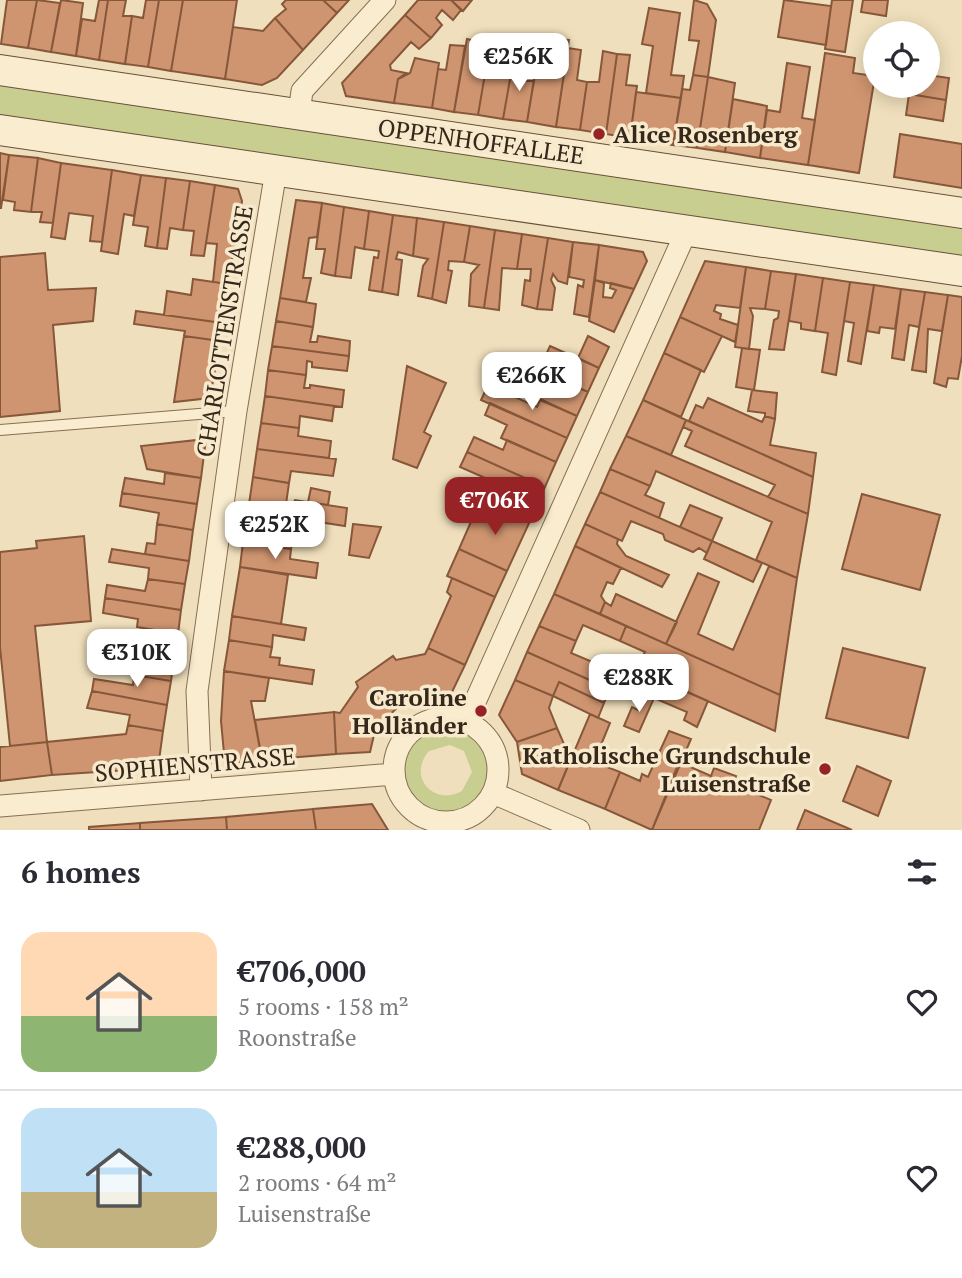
<!DOCTYPE html>
<html lang="en">
<head>
<meta charset="utf-8">
<style>
  :root { --surface:#fff; --page:#f2f2f3; --text:#2b2b33; --muted:#7c7c81; --line:#e1e1e2; --accent:#982327 }
  body { margin:0; font-family:"PT Serif",serif; background:var(--page); color:var(--text); height:100vh; display:flex; flex-direction:column; font-size:26px; white-space:nowrap }
  * { box-sizing:border-box; margin:0 }
  p { font-size:23px; color:var(--muted) }
  .icon { flex:none; width:38px; height:38px; fill:none; stroke:currentColor; stroke-width:2; stroke-linecap:round; stroke-linejoin:round }
  .map { position:relative; height:830px; overflow:hidden }
  .panel { display:flex; flex-direction:column; background:var(--surface); flex:1 }
  .panel>* { flex:none }
  .controls { position:absolute; left:863px; top:21px; display:grid; gap:14px }
  .controls a { display:grid; place-items:center; width:77px; height:77px; border-radius:50%; background:var(--surface); box-shadow:0 4px 18px #0003; font-size:35px }
  .price { position:absolute; translate:-50% -60px; padding:0 16px; border-radius:14px; background:#fff; color:#222; font-size:23px; line-height:46px; filter:drop-shadow(0 2px 4px #0008) }
  .price::after { content:''; position:absolute; left:50%; top:42px; width:21px; height:16px; margin-left:-10px; background:inherit; clip-path:polygon(0 0,100% 0,50% 100%) }
  .price.active { background:var(--accent); color:#fff }
  ul { padding:0; list-style:none }
  li { display:flex; align-items:center; gap:21px; height:175px; padding:0 21px }
  li+li { border-top:2px solid var(--line) }
  li span { display:grid; place-items:center; flex:none; width:196px; height:140px; border-radius:21px; color:#555 }
  li>.icon { margin-inline-start:auto }
  span .icon { width:84px; height:84px; fill:#fffc; stroke-width:1 }
  li b { font-size:30px }
  h2 { display:flex; justify-content:space-between; align-items:center; height:84px; padding:0 21px; font-size:30px }
  .map>svg:first-child { display:block }
  .green { fill:#c8cd90; fill-rule:evenodd }
  .building { fill:#cf9570; stroke:#87573a; stroke-width:2 }
  .lines { fill:none; stroke-linecap:round; stroke-linejoin:round }
  .lane-casing { stroke:#876e55; stroke-width:12 }
  .street-casing { stroke:#876e55; stroke-width:23 }
  .secondary-casing { stroke:#694f39; stroke-width:32 }
  .lane { stroke:#faeccf; stroke-width:10 }
  .street { stroke:#faeccf; stroke-width:21 }
  .secondary { stroke:#faeccf; stroke-width:30 }
  .poi-dot { fill:#982327; stroke:#f6e9cc; stroke-width:2.5 }
  .labels { text-anchor:middle; dominant-baseline:central; stroke-width:7; stroke-linejoin:round; paint-order:stroke }
  .poi-label { font-size:24px; font-weight:bold; fill:#36271b; stroke:#f6e9cc; text-anchor:end }
  .street-label { font-size:24px; fill:#36271b; stroke:#f6e9cc }
</style>
</head>
<body>
<div class="map">
<svg width="962" height="830" viewBox="0 0 962 830">
  <rect width="100%" height="100%" fill="#efdfbc"/>
  <path class="green" d="M0,84L962,229V259L0,117Z
    M452,727C523,749 480,830 426,808C414,801 406,791 404,778C397,747 423,728 452,727ZM450,745L464,751L472,772L462,791C433,807 407,776 429,751Z"/>
  <path class="building" d="M7,0H37L28,48L1,44Z
    M37,0L60,3L51,52L28,48Z
    M61,0L83,3L76,56L51,52Z
    M99,0H108L99,60L76,56L82,19L95,21Z
    M108,0H126L123,16H132L125,64L99,60Z
    M146,0H159L148,67L125,64L132,16L143,18Z
    M159,0H183L171,71L148,67Z
    M183,0H237L225,79L171,71Z
    M286,0H323L337,13L303,50L275,18L286,9L282,4Z
    M323,0H349L337,13Z
    M418,0H451L461,10L453,20L442,10L436,18L442,25L431,38L405,15Z
    M451,0H472L463,11Z
    M694,0L707,4L716,20L708,77L693,75L699,41L689,40Z
    M784,0L831,6L826,45L778,37Z
    M832,0H853L845,52L825,49Z
    M863,0H888L886,16L861,12Z
    M649,8L680,13L671,75L684,76L681,98L646,93L653,46L642,44Z
    M405,15L431,38L419,49L411,42L390,65L391,70L406,73L398,79L394,103L346,96L342,83Z
    M275,18L303,50L277,78L262,85L225,79L233,27L263,31Z
    M467,39L481,42L476,73L485,74L478,115L454,112Z
    M554,39L569,40L556,127L527,122L536,67L549,69Z
    M450,45L465,46L454,112L432,108L438,69L446,70Z
    M568,48L581,50L577,80L587,82L580,130L556,127Z
    M603,51L617,54L606,134L580,130L587,82H599Z
    M825,53L855,58L853,73L875,76L859,173L808,165Z
    M617,54L630,55L626,85L637,86L630,138L606,134Z
    M499,55L514,57L503,119L478,115L485,74L495,77Z
    M514,57L529,60L525,81H534L527,122L503,119Z
    M415,58L439,63L432,108L394,103L398,79L410,73Z
    M787,63L810,67L802,118L815,120L808,165L760,158L767,110L780,112Z
    M693,75L708,77L697,148L673,145L682,89L690,90Z
    M928,75L949,78L946,100L909,94L910,86H928Z
    M708,77L735,83L725,152L697,148Z
    M636,92L681,98L673,145L630,138Z
    M909,94L946,100L943,121L906,115Z
    M733,99L767,106L760,158L725,152Z
    M900,134L962,144V188L894,177Z
    M0,153L9,155L1,208H0Z
    M9,155L38,158L31,212L14,210L15,202L3,200Z
    M38,158L61,163L53,223L40,222L42,212H31Z
    M61,163L112,170L102,242L90,241L93,216L69,213L65,239L51,237Z
    M112,170L141,175L134,216L124,214L118,254L101,251Z
    M141,175L166,178L157,248L145,246L148,227L133,225Z
    M166,178L190,181L183,230L170,228L167,249L157,248Z
    M190,181L215,185L204,256L191,255L194,231L183,230Z
    M215,185L238,189L242,201L228,284L213,282L217,244L206,243Z
    M296,200L322,203L317,237L309,238L303,278H311L306,302L280,298Z
    M322,203L344,207L335,276L321,273L325,249H316Z
    M344,207L369,211L364,249L355,247L351,278L335,276Z
    M369,211L393,215L382,292L369,290L374,257L378,258L379,251L364,249Z
    M393,215L417,218L413,256L398,252L396,259L402,260L398,295L382,292Z
    M417,218L444,222L432,299L418,296L423,266L428,259L413,256Z
    M444,222L470,226L464,262L449,261L448,270L452,271L446,303L432,299Z
    M470,226L495,230L484,308L469,306L471,274L479,265L464,262Z
    M495,230L522,234L517,269L502,268L499,310L484,308Z
    M522,234L548,238L537,309L522,305L525,280L530,281L531,269H517Z
    M548,238L573,242L567,284L558,281L553,274L551,280L555,288L552,310L537,309Z
    M573,242L599,245L589,317L574,314L578,285L583,287L584,280L569,277Z
    M599,245L643,252L647,261L634,289L595,280Z
    M45,253L48,290L96,288L93,321L53,325L60,411L0,417V257Z
    M705,261L746,267L740,308L716,305L714,311L721,314L720,319L738,325L735,342L680,317Z
    M746,267L771,271L765,309L750,308L753,316L749,349L735,347Z
    M771,271L796,274L784,350L769,349L774,320L778,318L779,311L765,309Z
    M796,274L823,278L815,331L801,329V323L789,321Z
    M823,278L850,282L836,375L822,372L828,333L815,331Z
    M193,279L228,284L223,323L164,315L167,291L191,295Z
    M595,280L604,283L603,297L612,298L616,290L610,288L611,283L634,289L614,332L589,321Z
    M850,282L874,285L861,364L848,361L854,323L844,321Z
    M874,285L901,289L895,329L880,327L879,333L867,331Z
    M901,289L925,292L919,327L909,325L904,360L892,358Z
    M925,292L948,295L942,331L928,329L926,372L912,370Z
    M948,295L962,297V356L958,379L948,378L946,387L934,383Z
    M280,298L316,304L313,327L276,321Z
    M136,311L223,323L220,341L184,336L185,331L134,324Z
    M680,317L722,336L704,372L664,353Z
    M276,321L313,327L310,342H317L318,336L350,341L349,356L272,346Z
    M184,336L220,341L210,398L174,402Z
    M588,336L609,347L599,368L578,358Z
    M272,346L349,356L347,371L312,367V362L307,361L306,375L268,370Z
    M550,346L599,368L588,392L539,370Z
    M742,348L760,350L754,390L736,387Z
    M664,353L701,370L681,417L643,400Z
    M407,366L446,383L424,432L431,436L417,468L393,459Z
    M268,370L306,375L304,388H310V385L344,390L342,407L265,396Z
    M539,370L588,392L577,416L518,389L525,374L536,379Z
    M488,385L537,407L540,400L577,416L567,438L481,400Z
    M752,390L777,393L775,419L765,416V413L748,411Z
    M265,396L334,406L332,421L300,416L299,428L261,423Z
    M708,398L762,422L765,416L775,419L770,445L816,453L813,477L689,421L696,405L703,408Z
    M643,400L686,420L671,455L626,436Z
    M490,403L567,438L556,462L501,438L507,425L485,415Z
    M686,420L813,477L808,514L768,497L775,485L685,446L692,431L683,427Z
    M261,423L299,428L298,436L331,441L329,458L257,449Z
    M626,436L808,514L797,578L756,560L772,522L656,471L650,486L610,469Z
    M474,437L503,450L507,440L556,462L545,487L467,452Z
    M206,439L201,478L147,469L141,446Z
    M257,449L336,459L333,476L291,471L289,483L253,477Z
    M467,452L545,487L530,521L490,503L499,484L460,467Z
    M610,469L650,486L645,495L664,503L659,518L600,492Z
    M165,473L201,478L197,504L122,493L125,478L164,484Z
    M253,477L289,483L286,504L292,505L295,500L347,508L345,526L248,511Z
    M311,488L330,492L328,505L308,502Z
    M600,492L712,541L707,553L699,548L693,552L665,540L663,534L631,521L622,541L585,524Z
    M122,493L197,504L193,530L157,524L159,513L120,506Z
    M862,494L940,515L920,590L842,569Z
    M690,505L722,518L712,541L680,527Z
    M496,506L530,521L507,571L459,549L477,508L491,515Z
    M248,511L320,522L318,532L294,528L291,549L243,542Z
    M157,524L193,530L189,561L145,554L147,543L155,544Z
    M353,524L381,527L369,558L349,555Z
    M585,524L618,539L617,544L626,556L669,575L662,587L575,546Z
    M84,536L91,621L35,626L47,742L10,746L0,647V552L37,548L36,541Z
    M712,541L762,563L753,582L704,559Z
    M243,542L291,549L290,559L318,563L316,578L240,567Z
    M575,546L621,568L613,584L607,582L601,596L605,602L600,614L554,594Z
    M112,549L189,561L185,584L148,579L149,568L109,562Z
    M459,549L507,571L495,597L447,576Z
    M769,566L797,578L780,695L666,644L698,573L719,582L698,634L733,650Z
    M240,567L288,575L281,624L232,616Z
    M452,578L495,597L465,665L428,648L451,596L447,592Z
    M148,579L185,584L181,610L105,598L107,585L145,591Z
    M554,594L626,626L620,641L583,625L576,641L539,626Z
    M616,594L677,622L666,644L600,614L605,602L611,606Z
    M105,598L181,610L178,634L137,627L138,619L103,613Z
    M232,616L306,628L304,640L273,635L272,647L229,640Z
    M539,626L576,641L571,653L614,671L607,688L527,652Z
    M626,626L780,695L775,731L635,669L645,652L620,641Z
    M140,628L178,634L174,659L100,647L102,633L139,638Z
    M229,640L272,647L270,657L280,658L279,665L314,670L312,684L224,671Z
    M100,647L174,659L171,681L134,675L135,668L98,662Z
    M428,648L465,665L452,692L432,693L398,707L384,720L374,735L370,752L336,754L334,712L340,713L358,687L356,682L393,656L396,660L425,654Z
    M843,648L925,668L908,738L826,718Z
    M527,652L610,689L604,703L559,682L553,696L515,680Z
    M635,669L661,680L654,698L644,694L640,703L624,696Z
    M224,671L269,678L265,701H251L262,760L225,764L221,721Z
    M134,675L171,681L167,705L92,691L94,679L133,685Z
    M515,680L553,696L549,708L557,728L517,742L499,715Z
    M661,680L708,701L697,727L684,720L687,712L654,698Z
    M559,682L604,703L598,718L553,696Z
    M92,691L167,705L163,731L128,725L130,715L87,708Z
    M644,694L654,698L639,732L624,726L632,707L638,710Z
    M334,712L336,754L262,760L255,720Z
    M590,714L610,723L594,762L620,772L605,809L558,790Z
    M128,725L163,731L158,768L52,775L47,742L126,734Z
    M557,728L564,744L561,753L571,758L558,790L522,774L517,742Z
    M669,731L691,739L652,830L605,809L620,772L640,781L642,774L648,777Z
    M47,742L52,775L0,781V747Z
    M679,762L711,776L714,768L736,776L733,784L771,800L759,830H652Z
    M857,766L891,781L878,816L843,801Z
    M372,804L388,830H316L313,809Z
    M313,809L316,830H227L226,817Z
    M805,810L852,830H797Z
    M226,817L227,830H140V823Z
    M140,823V830H89V827Z"/>
  <g class="lines">
    <g class="lane-casing">
      <path id="lane" d="M0,430L236,411"/>
    </g>
    <g class="street-casing">
      <path id="street" d="M299,114L302,91L385,0
        M394 770a52 52 0 1 1 104 0a52 52 0 1 1-104 0Z
        M466,722L686,232
        M201,790L197,691L236,411L276,171
        M493,793L579,830
        M0,806L394,774"/>
    </g>
    <g class="secondary-casing">
      <path id="secondary" d="M0,70L962,213
        M0,130L962,271"/>
    </g>
    <use href="#lane" class="lane"/>
    <use href="#street" class="street"/>
    <use href="#secondary" class="secondary"/>
  </g>
  <g class="poi-dot">
    <circle cx="599" cy="134" r="7"/>
    <circle cx="481" cy="711" r="7"/>
    <circle cx="825" cy="769" r="7"/>
  </g>
  <g class="labels">
    <g class="poi-label">
      <text x="613" y="134" text-anchor="start">Alice Rosenberg</text>
      <text x="467" y="697">Caroline<tspan x="467" dy="28">Holländer</tspan></text>
      <text x="811" y="755">Katholische Grundschule<tspan x="811" dy="28">Luisenstraße</tspan></text>
    </g>
    <g class="street-label">
      <text transform="translate(481 141) rotate(8)">OPPENHOFFALLEE</text>
      <text transform="translate(224 331) rotate(-81)">CHARLOTTENSTRASSE</text>
      <text transform="translate(195 764) rotate(-5)">SOPHIENSTRASSE</text>
    </g>
  </g>
</svg>
<div class="controls">
<a><svg class="icon" aria-label="locate" viewBox="0 0 24 24"><circle cx="12" cy="12" r="6"/><path d="M12 2v4M12 18v4M2 12h4M18 12h4"/></svg></a>
</div>
<b class="price" style="left:519px;top:93px">€256K</b>
<b class="price" style="left:532px;top:412px">€266K</b>
<b class="price active" style="left:495px;top:537px">€706K</b>
<b class="price" style="left:275px;top:561px">€252K</b>
<b class="price" style="left:137px;top:689px">€310K</b>
<b class="price" style="left:639px;top:714px">€288K</b>
</div>
<section class="panel">
<h2>6 homes<svg class="icon" aria-label="filters" viewBox="0 0 24 24"><path d="M4 7h16M4 17h16"/><circle cx="9" cy="7" r="2"/><circle cx="15" cy="17" r="2"/></svg></h2>
<ul>
<li><span style="background:linear-gradient(#ffd9b3 60%,#8fb573 0)"><svg class="icon" aria-label="home" viewBox="0 0 24 24"><path d="M3 11l9-7 9 7M6 9v11h12V9"/></svg></span><div><b>€706,000</b><p>5 rooms · 158 m²</p><p>Roonstraße</p></div><svg class="icon" aria-label="heart" viewBox="0 0 24 24"><path d="M12 20l-8-8c-3-5 5-10 8-4 3-6 11-1 8 4z"/></svg></li>
<li><span style="background:linear-gradient(#bfe0f5 60%,#c2b280 0)"><svg class="icon" aria-label="home" viewBox="0 0 24 24"><path d="M3 11l9-7 9 7M6 9v11h12V9"/></svg></span><div><b>€288,000</b><p>2 rooms · 64 m²</p><p>Luisenstraße</p></div><svg class="icon" aria-label="heart" viewBox="0 0 24 24"><path d="M12 20l-8-8c-3-5 5-10 8-4 3-6 11-1 8 4z"/></svg></li>
</ul>
</section>
</body>
</html>
